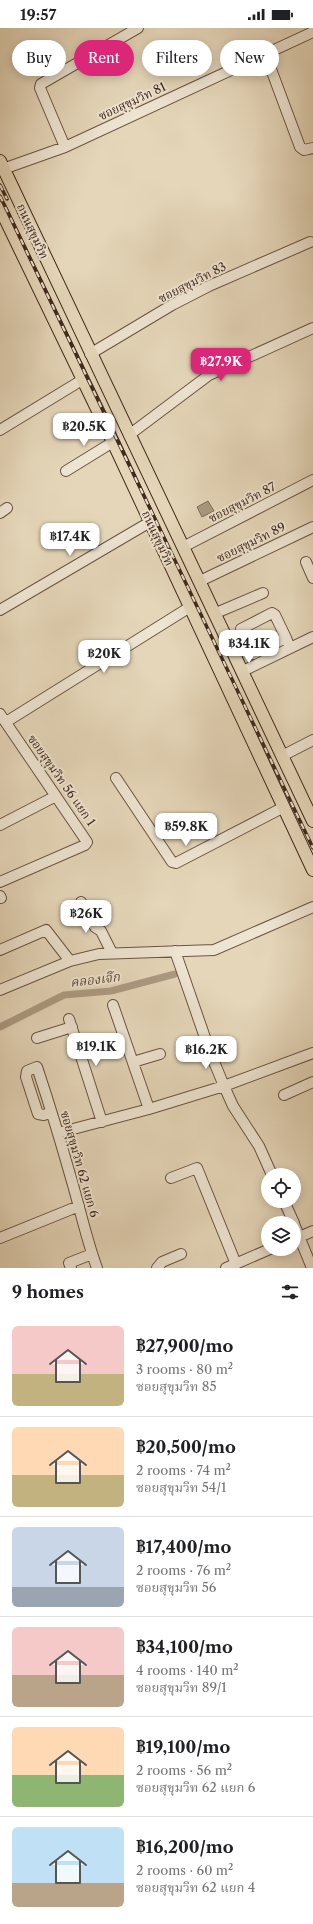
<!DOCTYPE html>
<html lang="en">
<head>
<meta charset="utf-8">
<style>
  :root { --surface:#fff; --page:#f6f6f6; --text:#202124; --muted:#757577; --line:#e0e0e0; --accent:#db2777 }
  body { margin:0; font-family:"Libre Caslon Text","Noto Serif Thai",serif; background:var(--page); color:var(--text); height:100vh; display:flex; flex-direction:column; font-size:15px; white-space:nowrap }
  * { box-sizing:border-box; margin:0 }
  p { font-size:13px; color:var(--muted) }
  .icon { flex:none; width:22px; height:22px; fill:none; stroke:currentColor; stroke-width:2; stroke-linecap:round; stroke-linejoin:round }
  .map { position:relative; height:1240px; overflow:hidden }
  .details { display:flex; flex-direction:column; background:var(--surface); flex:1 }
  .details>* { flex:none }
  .guide { position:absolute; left:12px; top:12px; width:289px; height:36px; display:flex; gap:8px }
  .buttons { position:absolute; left:261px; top:1140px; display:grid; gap:8px }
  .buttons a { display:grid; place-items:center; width:40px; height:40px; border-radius:50%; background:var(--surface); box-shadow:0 2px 10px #0003; font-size:20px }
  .price { position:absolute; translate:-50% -34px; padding:0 9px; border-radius:8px; background:#fff; color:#222; font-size:13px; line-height:26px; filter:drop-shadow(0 1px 2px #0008) }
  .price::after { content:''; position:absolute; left:50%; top:24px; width:12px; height:9px; margin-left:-6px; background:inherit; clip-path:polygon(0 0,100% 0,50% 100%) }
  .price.active { background:var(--accent); color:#fff }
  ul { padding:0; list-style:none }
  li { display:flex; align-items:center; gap:12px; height:100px; padding:0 12px }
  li+li { border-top:1px solid var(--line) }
  li span { display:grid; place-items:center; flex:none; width:112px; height:80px; border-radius:6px; color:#555 }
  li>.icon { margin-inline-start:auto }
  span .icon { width:48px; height:48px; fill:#fffc; stroke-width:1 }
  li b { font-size:17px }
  h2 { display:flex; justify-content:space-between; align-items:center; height:48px; padding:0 12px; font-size:17px }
  .chip { padding:0 14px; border-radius:18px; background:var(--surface); box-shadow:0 2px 10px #0003; font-size:14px; line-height:36px }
  .chip.active { background:var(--accent); color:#fff }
  .status { display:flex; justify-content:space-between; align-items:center; height:28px; padding:0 20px; background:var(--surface); direction:ltr }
  .status svg { height:11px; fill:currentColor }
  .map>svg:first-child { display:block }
  .water { fill:#ad9b83; stroke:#826d59 }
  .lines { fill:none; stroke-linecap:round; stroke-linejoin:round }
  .canal { stroke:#ad9b83; stroke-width:7 }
  .minor-casing { stroke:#6a5442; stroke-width:12 }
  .major-casing { stroke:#41281a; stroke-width:14 }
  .minor { stroke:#eee4d2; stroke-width:10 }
  .major { stroke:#e5d6b9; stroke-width:12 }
  .rail-casing { stroke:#41281a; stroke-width:3.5 }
  .rail { stroke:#eee4d2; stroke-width:2; stroke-dasharray:6; stroke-linecap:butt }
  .labels { text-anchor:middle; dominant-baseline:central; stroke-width:4; stroke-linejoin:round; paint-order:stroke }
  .street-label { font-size:12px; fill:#41281a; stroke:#eee4d2 }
  .water-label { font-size:13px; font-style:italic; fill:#614a3a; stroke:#eee4d2 }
</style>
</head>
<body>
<div class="status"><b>19:57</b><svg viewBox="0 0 49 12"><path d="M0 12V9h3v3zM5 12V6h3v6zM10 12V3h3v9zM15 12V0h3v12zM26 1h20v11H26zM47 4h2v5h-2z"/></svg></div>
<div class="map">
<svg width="313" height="1240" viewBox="0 0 313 1240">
  <rect width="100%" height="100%" fill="#e5d6b9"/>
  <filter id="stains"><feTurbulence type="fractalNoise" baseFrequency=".005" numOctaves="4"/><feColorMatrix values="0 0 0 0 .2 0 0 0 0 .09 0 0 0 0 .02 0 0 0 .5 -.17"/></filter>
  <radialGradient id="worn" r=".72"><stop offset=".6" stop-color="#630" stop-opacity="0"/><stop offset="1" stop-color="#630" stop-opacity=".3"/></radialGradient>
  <path class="water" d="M208,473L214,483L202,489L197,479Z"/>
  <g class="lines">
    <path class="canal" d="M0,999L64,967L111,963L175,946"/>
    <g class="minor-casing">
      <path id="minor" d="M265,25L300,119L304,122L313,120
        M65,119L40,60L41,56L138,0
        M3,141L65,119L313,4
        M90,326L172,277L209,258L310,214
        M0,402L82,352
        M129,407L209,347L313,300
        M66,443L113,414
        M0,485L7,480
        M183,519L313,452
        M306,534L313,550
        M200,553L313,499
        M0,582L150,494
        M216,585L263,565
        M286,610L275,587L272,585L241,601L251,625L253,626L286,610L290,620
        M243,643L313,609
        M0,686L87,814L85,817L0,854
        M6,694L190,579
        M282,728L313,712
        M116,750L172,834L176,835L284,779
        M0,797L56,768
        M0,868L1,870
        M81,874L95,899L101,903L112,925
        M0,922L46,902L70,933
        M175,923L210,1024L224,1058L233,1078L259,1118L272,1147
        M0,962L70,933L99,926L214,922L313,879
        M113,977L149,1081
        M69,991L102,1094
        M37,1010L72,999
        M133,1034L160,1026
        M284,1067L313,1054
        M51,1084L44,1087L38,1086L26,1049L27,1043L37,1039C50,1078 62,1118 73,1157C81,1185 87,1213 97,1240
        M58,1105L149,1081L224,1058L313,1025
        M171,1150L197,1140L236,1236
        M284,1173L294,1195
        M294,1196L312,1240
        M0,1210L79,1178
        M295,1211L313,1203
        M71,1240L69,1235L92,1226
        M157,1240L162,1234L181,1226
        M226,1240L270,1221"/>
    </g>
    <g class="major-casing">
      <path id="major" d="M0,133L313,793
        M0,180L113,414L313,842"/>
    </g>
    <use href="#minor" class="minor"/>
    <use href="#major" class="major"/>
    <g class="rail-casing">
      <path id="rail" d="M0,157L7,171
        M0,168L313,820"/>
    </g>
    <use href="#rail" class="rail"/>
  </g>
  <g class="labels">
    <g class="street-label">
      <text transform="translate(132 73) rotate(-25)">ซอยสุขุมวิท 81</text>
      <text transform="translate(33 203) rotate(65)">ถนนสุขุมวิท</text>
      <text transform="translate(192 254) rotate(-27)">ซอยสุขุมวิท 83</text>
      <text transform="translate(242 474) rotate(-27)">ซอยสุขุมวิท 87</text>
      <text transform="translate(158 510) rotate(65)">ถนนสุขุมวิท</text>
      <text transform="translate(251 514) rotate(-26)">ซอยสุขุมวิท 89</text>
      <text transform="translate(62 752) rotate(55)">ซอยสุขุมวิท 56 แยก 1</text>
      <text transform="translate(80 1136) rotate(74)">ซอยสุขุมวิท 62 แยก 6</text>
    </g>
    <g class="water-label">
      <text transform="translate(95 951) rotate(-7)">คลองเจ๊ก</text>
    </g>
  </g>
  <rect width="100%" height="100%" filter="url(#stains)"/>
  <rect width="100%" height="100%" fill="url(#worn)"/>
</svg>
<div class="buttons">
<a><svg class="icon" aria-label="locate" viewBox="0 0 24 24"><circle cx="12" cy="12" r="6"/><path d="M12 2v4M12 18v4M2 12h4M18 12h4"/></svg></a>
<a><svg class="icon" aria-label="layers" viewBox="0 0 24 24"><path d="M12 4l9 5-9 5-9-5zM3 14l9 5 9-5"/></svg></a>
</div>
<b class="price active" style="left:221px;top:354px">฿27.9K</b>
<b class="price" style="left:84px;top:419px">฿20.5K</b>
<b class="price" style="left:70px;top:529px">฿17.4K</b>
<b class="price" style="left:249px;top:636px">฿34.1K</b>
<b class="price" style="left:104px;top:646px">฿20K</b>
<b class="price" style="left:186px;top:819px">฿59.8K</b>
<b class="price" style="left:86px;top:906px">฿26K</b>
<b class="price" style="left:96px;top:1039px">฿19.1K</b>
<b class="price" style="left:206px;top:1042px">฿16.2K</b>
<div class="guide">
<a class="chip">Buy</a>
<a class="chip active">Rent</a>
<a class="chip">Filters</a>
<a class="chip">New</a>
</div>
</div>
<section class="details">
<h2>9 homes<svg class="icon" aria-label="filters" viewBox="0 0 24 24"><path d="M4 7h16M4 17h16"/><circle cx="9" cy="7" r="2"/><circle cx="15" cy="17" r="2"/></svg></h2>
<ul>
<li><span style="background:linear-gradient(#f6c9c9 60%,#c2b280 0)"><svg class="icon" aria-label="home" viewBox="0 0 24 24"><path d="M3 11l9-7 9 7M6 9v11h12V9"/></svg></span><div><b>฿27,900/mo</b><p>3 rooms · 80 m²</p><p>ซอยสุขุมวิท 85</p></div></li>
<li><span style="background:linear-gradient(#ffd9b3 60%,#c2b280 0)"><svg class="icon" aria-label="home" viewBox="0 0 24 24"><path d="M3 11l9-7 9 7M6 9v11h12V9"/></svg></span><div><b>฿20,500/mo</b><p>2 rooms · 74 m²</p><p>ซอยสุขุมวิท 54/1</p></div></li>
<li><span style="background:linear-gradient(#c9d6e8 75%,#9aa5b1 0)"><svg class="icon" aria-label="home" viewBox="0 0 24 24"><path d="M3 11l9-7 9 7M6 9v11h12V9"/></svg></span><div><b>฿17,400/mo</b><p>2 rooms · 76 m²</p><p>ซอยสุขุมวิท 56</p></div></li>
<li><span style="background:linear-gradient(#f6c9c9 60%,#b9a48a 0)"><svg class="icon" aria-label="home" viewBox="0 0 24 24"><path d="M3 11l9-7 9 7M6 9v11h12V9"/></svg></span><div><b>฿34,100/mo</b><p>4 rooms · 140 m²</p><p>ซอยสุขุมวิท 89/1</p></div></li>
<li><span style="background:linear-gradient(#ffd9b3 60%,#8fb573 0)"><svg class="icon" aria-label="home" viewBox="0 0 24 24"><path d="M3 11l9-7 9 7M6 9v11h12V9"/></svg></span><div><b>฿19,100/mo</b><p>2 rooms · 56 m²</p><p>ซอยสุขุมวิท 62 แยก 6</p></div></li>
<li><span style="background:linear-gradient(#bfe0f5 70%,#b9a48a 0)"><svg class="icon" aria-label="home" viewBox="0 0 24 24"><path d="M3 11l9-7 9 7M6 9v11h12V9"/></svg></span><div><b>฿16,200/mo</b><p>2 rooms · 60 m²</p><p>ซอยสุขุมวิท 62 แยก 4</p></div></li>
</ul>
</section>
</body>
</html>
